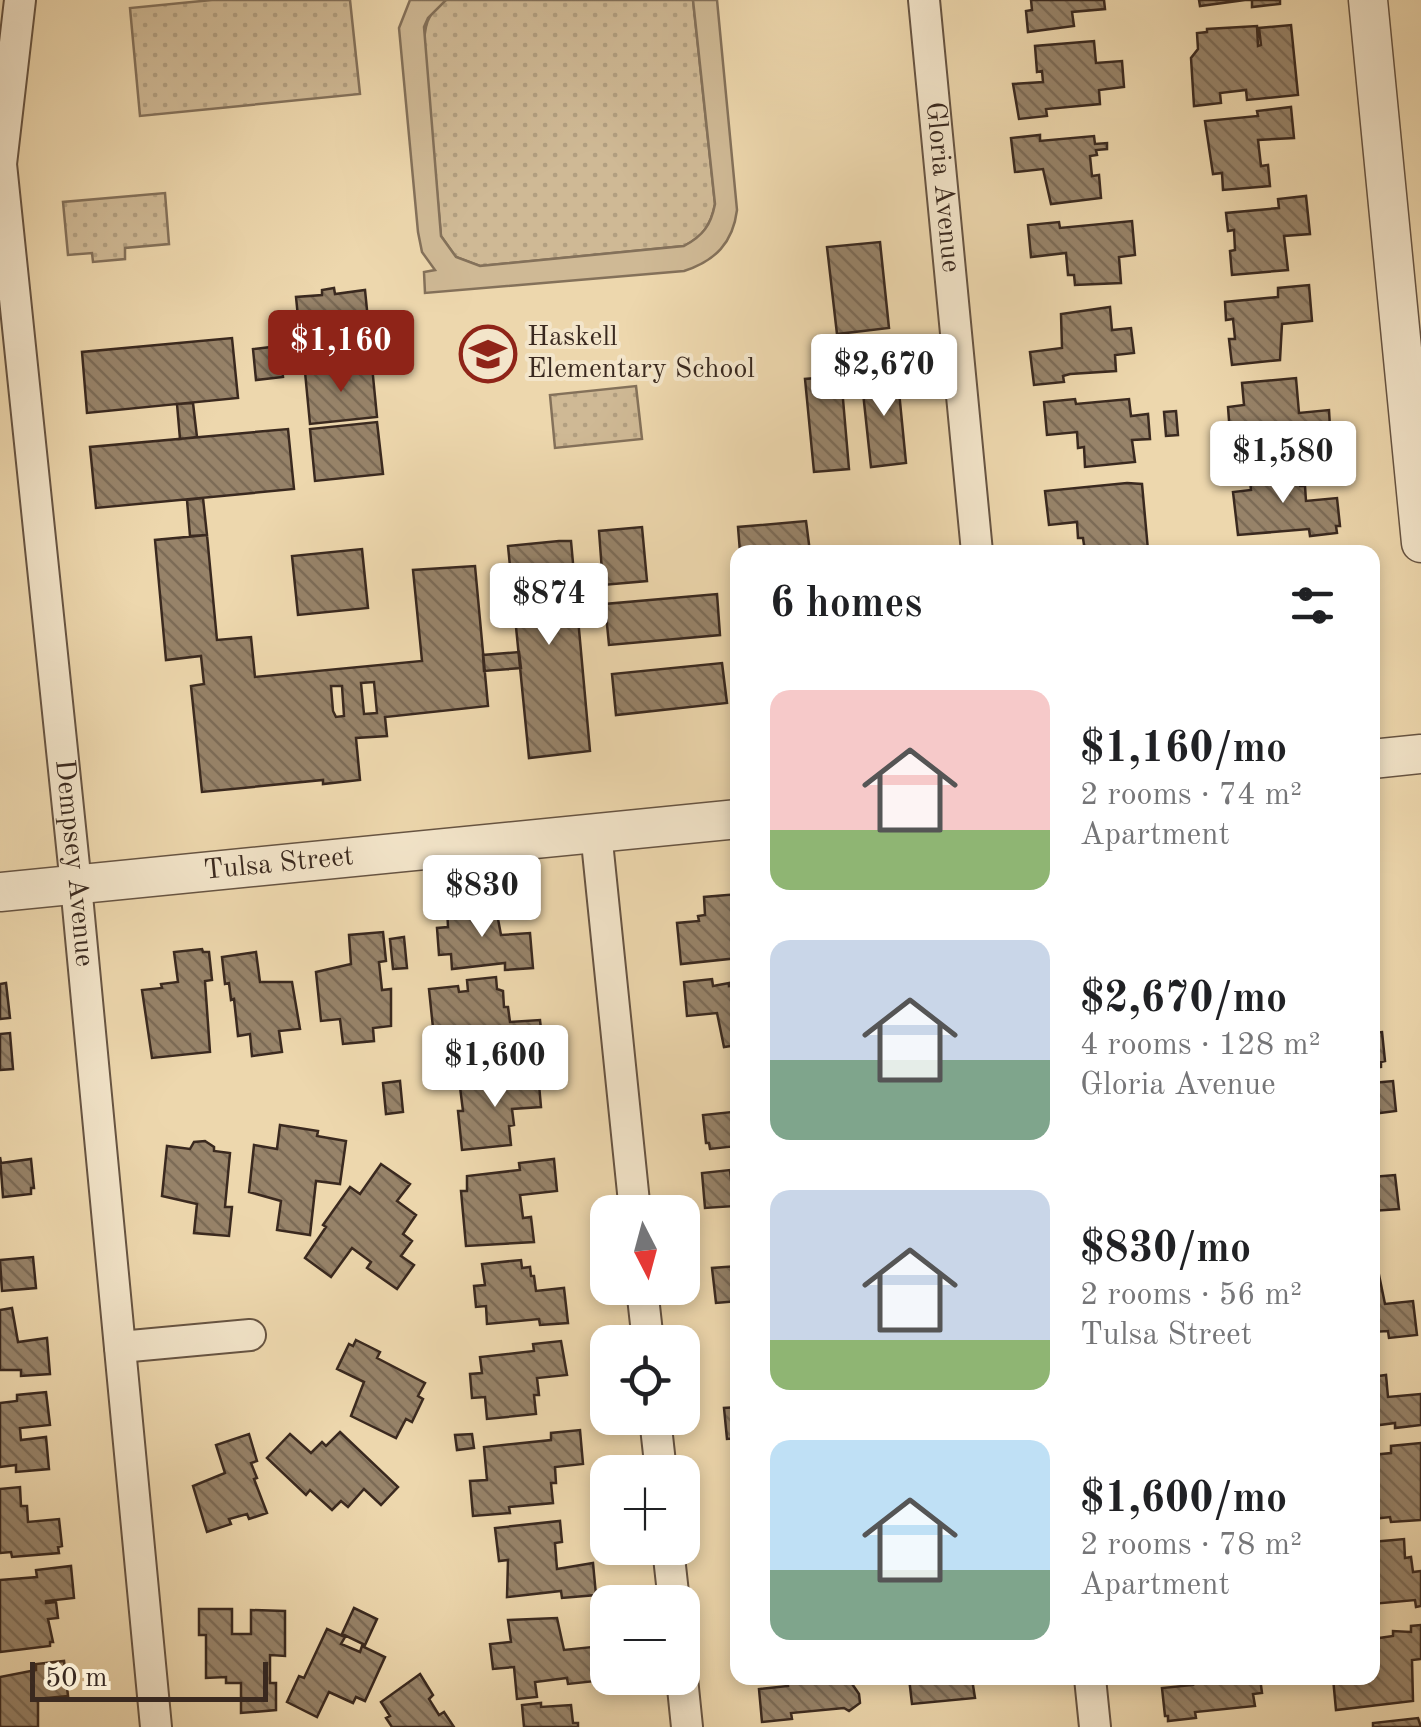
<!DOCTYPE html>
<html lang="en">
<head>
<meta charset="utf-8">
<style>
  :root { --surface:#fff; --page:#f6f6f6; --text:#202124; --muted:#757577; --accent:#8f2418 }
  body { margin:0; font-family:"Old Standard TT",serif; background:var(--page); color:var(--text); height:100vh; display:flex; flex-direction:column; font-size:38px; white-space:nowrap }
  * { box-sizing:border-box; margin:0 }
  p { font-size:32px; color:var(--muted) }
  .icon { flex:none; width:55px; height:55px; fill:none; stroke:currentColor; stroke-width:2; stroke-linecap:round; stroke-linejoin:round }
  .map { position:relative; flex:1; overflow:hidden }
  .sheet { position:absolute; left:730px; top:545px; width:650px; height:1140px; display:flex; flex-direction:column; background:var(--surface); border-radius:20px; box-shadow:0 5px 15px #0003 }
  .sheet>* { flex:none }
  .needle { width:65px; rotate:174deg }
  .buttons { position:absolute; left:590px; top:1195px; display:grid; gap:20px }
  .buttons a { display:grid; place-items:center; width:110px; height:110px; border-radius:20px; background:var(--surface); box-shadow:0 5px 15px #0003; font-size:50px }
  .scale { position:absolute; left:30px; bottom:25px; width:238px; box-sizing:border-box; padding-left:10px; border:5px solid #3a291f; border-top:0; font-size:28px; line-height:35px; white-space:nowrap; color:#3a291f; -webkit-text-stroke:8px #f3e5ca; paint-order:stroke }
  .price { position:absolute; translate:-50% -85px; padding:0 22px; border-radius:10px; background:#fff; color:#222; font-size:32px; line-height:65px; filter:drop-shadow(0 2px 5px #0008) }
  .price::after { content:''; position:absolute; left:50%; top:60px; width:30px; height:22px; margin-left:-15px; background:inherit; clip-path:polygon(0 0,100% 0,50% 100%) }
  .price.on { background:var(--accent); color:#fff }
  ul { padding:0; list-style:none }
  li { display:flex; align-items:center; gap:30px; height:250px; padding:0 40px }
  li span { display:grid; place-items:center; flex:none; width:280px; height:200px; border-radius:20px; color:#555 }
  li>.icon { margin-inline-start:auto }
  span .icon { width:120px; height:120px; fill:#fffc; stroke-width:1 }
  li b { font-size:42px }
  h2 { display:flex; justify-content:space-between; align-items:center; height:120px; padding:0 40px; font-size:42px }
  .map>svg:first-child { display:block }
  .grass { fill:url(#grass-dots); stroke:#84715a; stroke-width:2.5 }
  .pitch { fill:#cfb995; stroke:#84715a; stroke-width:2.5 }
  .building { fill:url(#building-back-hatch); stroke:#3a291f; stroke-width:2.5; fill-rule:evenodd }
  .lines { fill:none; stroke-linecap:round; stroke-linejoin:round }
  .minor-casing { stroke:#675442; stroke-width:34 }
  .tertiary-casing { stroke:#675442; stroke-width:41 }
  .minor { stroke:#f3e5ca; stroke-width:30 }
  .tertiary { stroke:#f3e5ca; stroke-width:38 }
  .labels { text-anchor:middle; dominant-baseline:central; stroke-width:8; stroke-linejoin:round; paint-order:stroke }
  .street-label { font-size:28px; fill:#3a291f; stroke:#f3e5ca }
  .poi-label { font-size:28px; fill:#3a291f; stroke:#f3e5ca; text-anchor:start }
</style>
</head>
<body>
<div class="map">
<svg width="1421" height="1727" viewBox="0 0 1421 1727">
  <defs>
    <pattern id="grass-dots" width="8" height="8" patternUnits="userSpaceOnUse" patternTransform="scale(2.5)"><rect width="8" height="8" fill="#cfb995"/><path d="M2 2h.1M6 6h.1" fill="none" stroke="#b29f80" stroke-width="1.8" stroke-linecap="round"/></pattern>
    <pattern id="building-back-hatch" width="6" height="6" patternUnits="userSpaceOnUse" patternTransform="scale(2.5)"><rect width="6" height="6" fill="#978369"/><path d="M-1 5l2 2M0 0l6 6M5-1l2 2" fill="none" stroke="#7c6b56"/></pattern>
  </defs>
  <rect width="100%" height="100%" fill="#edd7ad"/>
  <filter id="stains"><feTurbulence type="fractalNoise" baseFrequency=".002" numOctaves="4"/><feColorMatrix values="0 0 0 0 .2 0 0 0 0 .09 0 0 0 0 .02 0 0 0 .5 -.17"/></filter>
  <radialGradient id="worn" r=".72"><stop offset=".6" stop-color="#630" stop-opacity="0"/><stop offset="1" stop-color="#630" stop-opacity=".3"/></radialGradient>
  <path class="grass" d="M212,0H350L360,94L140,116L130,8Z
    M446,0H693L715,204C711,225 703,236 684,246L480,266L456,257L441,236L424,50C424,28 426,13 446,0Z
    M165,193L169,244L125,248V259L93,262L92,253L68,255L63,202Z
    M636,386L642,439L555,448L550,395Z"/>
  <path class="pitch" d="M410,0H446L428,18L424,27L441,236L456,257L480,266L684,246C703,236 711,225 715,204L693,0H717L737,210C733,243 715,261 684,271L425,293L424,272L435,270L422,252L418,232L399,28Z"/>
  <path class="building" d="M1031,0H1104L1105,9L1072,12L1074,26L1028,32L1026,11L1032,10Z
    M1199,0H1280V4L1252,7V0H1245L1200,6Z
    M1291,25L1298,95L1247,100L1246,90L1220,93L1221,103L1194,106L1191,58L1198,49L1197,33L1207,32V29L1257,26L1258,46L1261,45L1259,28Z
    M1094,41L1096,63L1122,61L1124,87L1099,90L1100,104L1046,109L1047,116L1019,119L1013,84L1043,82L1042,71L1037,72L1035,46Z
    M1291,107L1294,138L1258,140L1261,166L1268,165L1270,186L1223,190L1222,173L1213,174L1205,121L1258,116L1257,111Z
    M1040,135V141L1094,136L1095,144L1107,143V149L1096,150L1097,155L1090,156L1092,176L1099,175L1101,198L1051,204L1043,169L1015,172L1011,138Z
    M1306,196L1310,234L1284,236L1288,270L1232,275L1230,251L1235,250L1234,230L1228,231L1226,213L1279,208L1278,199Z
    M1132,221L1135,255L1119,257L1121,283L1075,285L1074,275H1068L1066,253L1031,257L1028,225L1059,222L1060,228Z
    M880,242L889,328L837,334L827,247Z
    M1309,285L1312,321L1282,324L1280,360L1232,365L1229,339H1235L1233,319L1226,320L1225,302L1278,297V288Z
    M334,288L335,294L365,290L372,360L303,367L296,297L322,295V290Z
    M1110,307L1112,330L1131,328L1134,353L1115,355L1116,371L1070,374L1063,376L1064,382L1034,385L1030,352L1062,348L1061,314Z
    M232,338L238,398L87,413L82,352Z
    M280,346L283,377L256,380L253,349Z
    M372,366L377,417L310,424L305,372Z
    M897,371L906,463L871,467L861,374Z
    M841,376L849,469L814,472L805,379Z
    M1296,378L1299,413L1329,410L1331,445L1302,447L1303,454L1284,456L1283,442L1231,447L1228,407L1244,405L1242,383Z
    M1075,399L1076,404L1129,399L1131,416L1148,414L1150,439L1132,440L1135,462L1085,467L1084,447L1078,448L1077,432L1047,435L1044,402Z
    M193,403L197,437L180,439L177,404Z
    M1176,411L1178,435L1166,436L1164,412Z
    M377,422L383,474L315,481L310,429Z
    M288,429L294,489L96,508L90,447Z
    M1298,467L1300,486H1305L1306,501L1337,498L1340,526H1336L1337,533L1310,536L1309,529L1238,535L1233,492L1251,490L1249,471Z
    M1127,483L1142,484L1148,550L1085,552L1083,538H1078L1077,522L1049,525L1045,491Z
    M203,498L207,535L190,536L187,500Z
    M806,521L810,552H740L738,527Z
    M642,527L647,581L603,585L599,531Z
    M207,535L217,640L251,637L255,677L422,661L413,570L475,566L488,706L385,717L387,736L356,738L360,780L323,784V780L202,792L191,686L204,684L201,656L166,660L155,540ZM374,682L377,713L364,714L361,683ZM331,686H342L344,716L336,717L333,711Z
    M559,541H571L590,751L529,758L508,546Z
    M362,549L368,608L298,615L292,556Z
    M717,594L720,635L609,645L605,604Z
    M519,652L521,668L484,671L483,655Z
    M722,663L727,703L616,715L612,674Z
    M738,894V958L681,964L677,923L699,921L698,916L705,915L704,897Z
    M495,903L501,935L530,933L533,968L505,970V963L452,969L451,954L439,955L437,928L448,927L447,906Z
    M383,932L386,961L379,962L382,990L391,989V1026L373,1028L374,1041L343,1044L340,1019L321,1021L316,972L351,964L349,935Z
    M404,937L407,968L393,969L390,939Z
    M202,949L203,952H209L212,980L205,981L210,1052L152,1058L142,990L162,988L161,984L178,982L174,952Z
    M256,952L260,982H292L300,1029L279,1031L282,1052L252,1056L250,1034L238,1036L234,999L231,1000L229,983L225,984L222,957Z
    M496,977L497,989L503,991L504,1007H508L510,1022L540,1020L543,1047L539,1048V1053L512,1056L511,1049L436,1057L429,989L458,986L459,992L468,991L467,980Z
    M712,979L713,986L729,983V986L738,985V1045L724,1047L717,1013L687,1016L684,982Z
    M6,983L10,1018L0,1019V984Z
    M1382,1032L1385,1061L1381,1062V1067L1372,1068V1033Z
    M10,1033L13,1069L0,1070V1034Z
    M538,1073L541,1107L512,1109L514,1125L509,1126L511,1145L462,1150L458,1111H463L460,1087L510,1083L509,1076Z
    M735,1076H738L737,1146L710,1149L709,1143H706L703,1115L733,1112L732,1096H737Z
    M400,1081L403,1112L386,1114L383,1083Z
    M1393,1081L1396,1111L1372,1114V1083Z
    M280,1125L318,1131L317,1136L346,1141L340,1184L316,1181L310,1235L277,1230L281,1201L249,1192L254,1145L277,1149Z
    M205,1141L214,1147V1151L230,1153L225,1207H232L229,1236L194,1233L197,1204L162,1196L167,1146L190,1149L194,1142Z
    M0,1157L1,1163L31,1159L34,1188H31V1194L3,1197Z
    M554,1159L557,1191L520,1195L523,1218L531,1217L534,1242L466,1246L461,1191H467V1176L520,1170L519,1163Z
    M381,1164L410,1184L397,1201L416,1215L403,1234L412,1241L401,1256L414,1265L397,1289L367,1268L371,1262L352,1248L331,1277L305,1258L326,1227L323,1225L350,1187L360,1194Z
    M730,1170L731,1178H738V1221H735L734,1206L705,1208L702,1173Z
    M1395,1175L1399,1209L1372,1211V1177Z
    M33,1257L36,1288L2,1291L0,1260Z
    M521,1260L522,1268L530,1267L531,1276H534L536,1291L564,1288L568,1323L540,1325L539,1319L487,1324L486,1306L476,1307L474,1286L485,1285L482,1264Z
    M738,1266V1301L716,1303L712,1268Z
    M1378,1270L1385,1304L1413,1301L1417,1335L1389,1338L1388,1331L1372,1332V1271Z
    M12,1308L18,1342L47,1338L50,1374L21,1376V1370H0V1310Z
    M356,1340L380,1352L377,1358L425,1383L418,1396L423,1399L412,1422L406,1419L396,1438L351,1416L364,1382L337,1369L349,1344L353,1346Z
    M561,1341L567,1375L537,1378L539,1395H534L536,1414L487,1419L485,1397L472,1398L470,1374L482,1373L480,1357L534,1351L533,1344Z
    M1372,1364H1377L1378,1376L1386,1375L1388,1397L1421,1394V1425L1395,1428V1423L1372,1426Z
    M46,1392L50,1425L20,1428L21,1440L46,1437L49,1469L16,1472V1465L0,1467V1403L17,1401V1395Z
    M738,1407V1438L727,1439L724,1408Z
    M580,1430L583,1464L555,1467L556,1483H551L553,1503L509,1507L510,1513L473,1516L470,1481L487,1480L484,1447L551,1440V1433Z
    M340,1432L398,1487L381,1505L364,1489L348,1507L341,1501L332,1510L310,1490L306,1495L267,1458L290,1434L311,1453L322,1442L326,1446Z
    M249,1434L257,1461L251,1463L257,1478L254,1479L267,1513L249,1519L247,1514L229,1519L231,1524L207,1532L193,1486L225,1473L216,1445Z
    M472,1434L474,1448L457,1450L455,1435Z
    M1421,1443V1520L1391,1522L1390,1517L1372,1519V1455L1391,1453V1446Z
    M20,1487L21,1506H27L28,1522L59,1519L62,1546L58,1547L59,1553L12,1557L11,1552L0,1553V1489Z
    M560,1521L562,1542L555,1543L557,1569L593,1563L596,1595L562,1598L561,1591L507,1597L508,1560L499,1561L495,1528Z
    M1404,1539L1405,1558L1411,1557L1413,1572L1421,1571V1606L1416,1607L1415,1600L1372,1604V1542Z
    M71,1566L74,1598L46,1601V1603L56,1602L58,1618L48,1619L53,1642H50V1646L0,1652V1580L37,1577L36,1570Z
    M354,1608L377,1619L365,1645L342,1634Z
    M199,1609H232V1634H251V1610L285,1611V1656L270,1655V1683H276V1710L241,1713V1683H226V1677L206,1678V1635H199Z
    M557,1618L564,1650L592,1647L596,1681L568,1684L567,1678L535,1682L537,1697L517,1699L514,1667L493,1669L490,1644L511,1642L508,1620Z
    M1372,1625H1377L1379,1638L1393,1636V1631L1411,1632V1626L1421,1625V1659L1412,1660L1413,1701L1336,1710L1333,1678H1372Z
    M327,1629L345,1637L341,1644L360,1652L362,1646L385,1657L365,1701L356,1697L353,1703L329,1692L317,1717L287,1702L299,1676L304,1678Z
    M64,1661L68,1696L38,1699V1727H0V1677L36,1670V1664Z
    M420,1674L433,1695L429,1699L439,1715L444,1712L454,1727H392L386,1718L390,1716L381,1702Z
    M787,1678H848L859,1694L860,1703L849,1711L844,1708L791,1713L792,1719L762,1722L759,1689L788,1686Z
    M909,1678H976L972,1679L975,1698L912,1704Z
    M1192,1678H1260L1262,1693L1253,1694L1255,1706L1195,1712L1196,1718L1168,1721V1716H1165L1162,1688L1193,1685Z
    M541,1703V1707L571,1705L573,1723H578V1727H524L522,1705Z
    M1418,1718L1421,1727H1373V1723Z"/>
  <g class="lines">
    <g class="minor-casing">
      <g id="minor">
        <path id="s1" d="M20,0L1,164L76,885L156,1727"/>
        <path id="s2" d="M924,0L977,552"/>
        <path d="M596,832L635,1212"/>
        <path d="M642,1288L648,1342"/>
        <path d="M120,1347L250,1335"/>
        <path d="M655,1418L661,1472"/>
        <path d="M668,1548L674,1602"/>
        <path d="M682,1678L687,1727"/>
        <path d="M1090,1678L1095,1727"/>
      </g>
    </g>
    <g class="tertiary-casing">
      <g id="tertiary">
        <path d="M1368,0L1421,543"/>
        <path d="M1372,759L1421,754"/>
        <path id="s3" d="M0,892L738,819"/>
      </g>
    </g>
    <use href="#minor" class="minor"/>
    <use href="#tertiary" class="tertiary"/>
  </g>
  <defs>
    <g id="school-ring" transform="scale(2.875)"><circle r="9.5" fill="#f3e5ca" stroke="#8f2418" stroke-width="1.5"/><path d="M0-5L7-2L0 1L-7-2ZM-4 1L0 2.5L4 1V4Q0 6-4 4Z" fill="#8f2418"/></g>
  </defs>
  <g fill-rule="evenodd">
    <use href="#school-ring" x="488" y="354"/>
  </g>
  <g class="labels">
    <g class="street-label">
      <text stroke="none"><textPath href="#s2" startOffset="188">Gloria Avenue</textPath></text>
      <text stroke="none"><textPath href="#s1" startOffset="868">Dempsey Avenue</textPath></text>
      <text stroke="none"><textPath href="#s3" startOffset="280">Tulsa Street</textPath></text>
    </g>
    <g class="poi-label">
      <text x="527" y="338">Haskell<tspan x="527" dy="32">Elementary School</tspan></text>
    </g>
  </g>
  <rect width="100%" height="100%" filter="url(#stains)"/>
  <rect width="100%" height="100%" fill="url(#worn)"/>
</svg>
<div class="buttons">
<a><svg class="needle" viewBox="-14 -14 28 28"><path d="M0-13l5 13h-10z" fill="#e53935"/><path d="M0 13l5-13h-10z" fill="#757577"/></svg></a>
<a><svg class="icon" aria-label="locate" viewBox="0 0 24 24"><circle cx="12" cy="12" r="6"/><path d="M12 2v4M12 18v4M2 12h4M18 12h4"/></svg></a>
<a>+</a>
<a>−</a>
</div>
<div class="scale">50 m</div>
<b class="price on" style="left:341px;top:395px">$1,160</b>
<b class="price" style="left:884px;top:419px">$2,670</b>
<b class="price" style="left:1283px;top:506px">$1,580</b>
<b class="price" style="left:549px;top:648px">$874</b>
<b class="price" style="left:482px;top:940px">$830</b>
<b class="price" style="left:495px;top:1110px">$1,600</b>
<section class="sheet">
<h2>6 homes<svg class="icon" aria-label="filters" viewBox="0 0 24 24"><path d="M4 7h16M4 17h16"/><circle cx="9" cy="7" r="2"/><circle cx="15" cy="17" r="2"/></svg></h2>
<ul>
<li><span style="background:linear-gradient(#f6c9c9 70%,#8fb573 0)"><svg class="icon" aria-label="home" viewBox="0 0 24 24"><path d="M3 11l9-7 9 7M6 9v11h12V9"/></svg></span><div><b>$1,160/mo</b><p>2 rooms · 74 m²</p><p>Apartment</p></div></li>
<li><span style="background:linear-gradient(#c9d6e8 60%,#7fa58c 0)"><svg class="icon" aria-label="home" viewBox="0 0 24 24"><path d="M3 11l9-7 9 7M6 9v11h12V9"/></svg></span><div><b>$2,670/mo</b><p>4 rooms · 128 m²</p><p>Gloria Avenue</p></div></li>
<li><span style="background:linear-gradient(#c9d6e8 75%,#8fb573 0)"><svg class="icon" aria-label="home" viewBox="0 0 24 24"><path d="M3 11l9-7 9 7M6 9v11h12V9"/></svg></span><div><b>$830/mo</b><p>2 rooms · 56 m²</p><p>Tulsa Street</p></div></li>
<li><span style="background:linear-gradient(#bfe0f5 65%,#7fa58c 0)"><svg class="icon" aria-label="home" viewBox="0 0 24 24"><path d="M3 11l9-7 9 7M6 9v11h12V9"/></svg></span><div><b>$1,600/mo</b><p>2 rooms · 78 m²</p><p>Apartment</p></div></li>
</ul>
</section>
</div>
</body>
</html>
